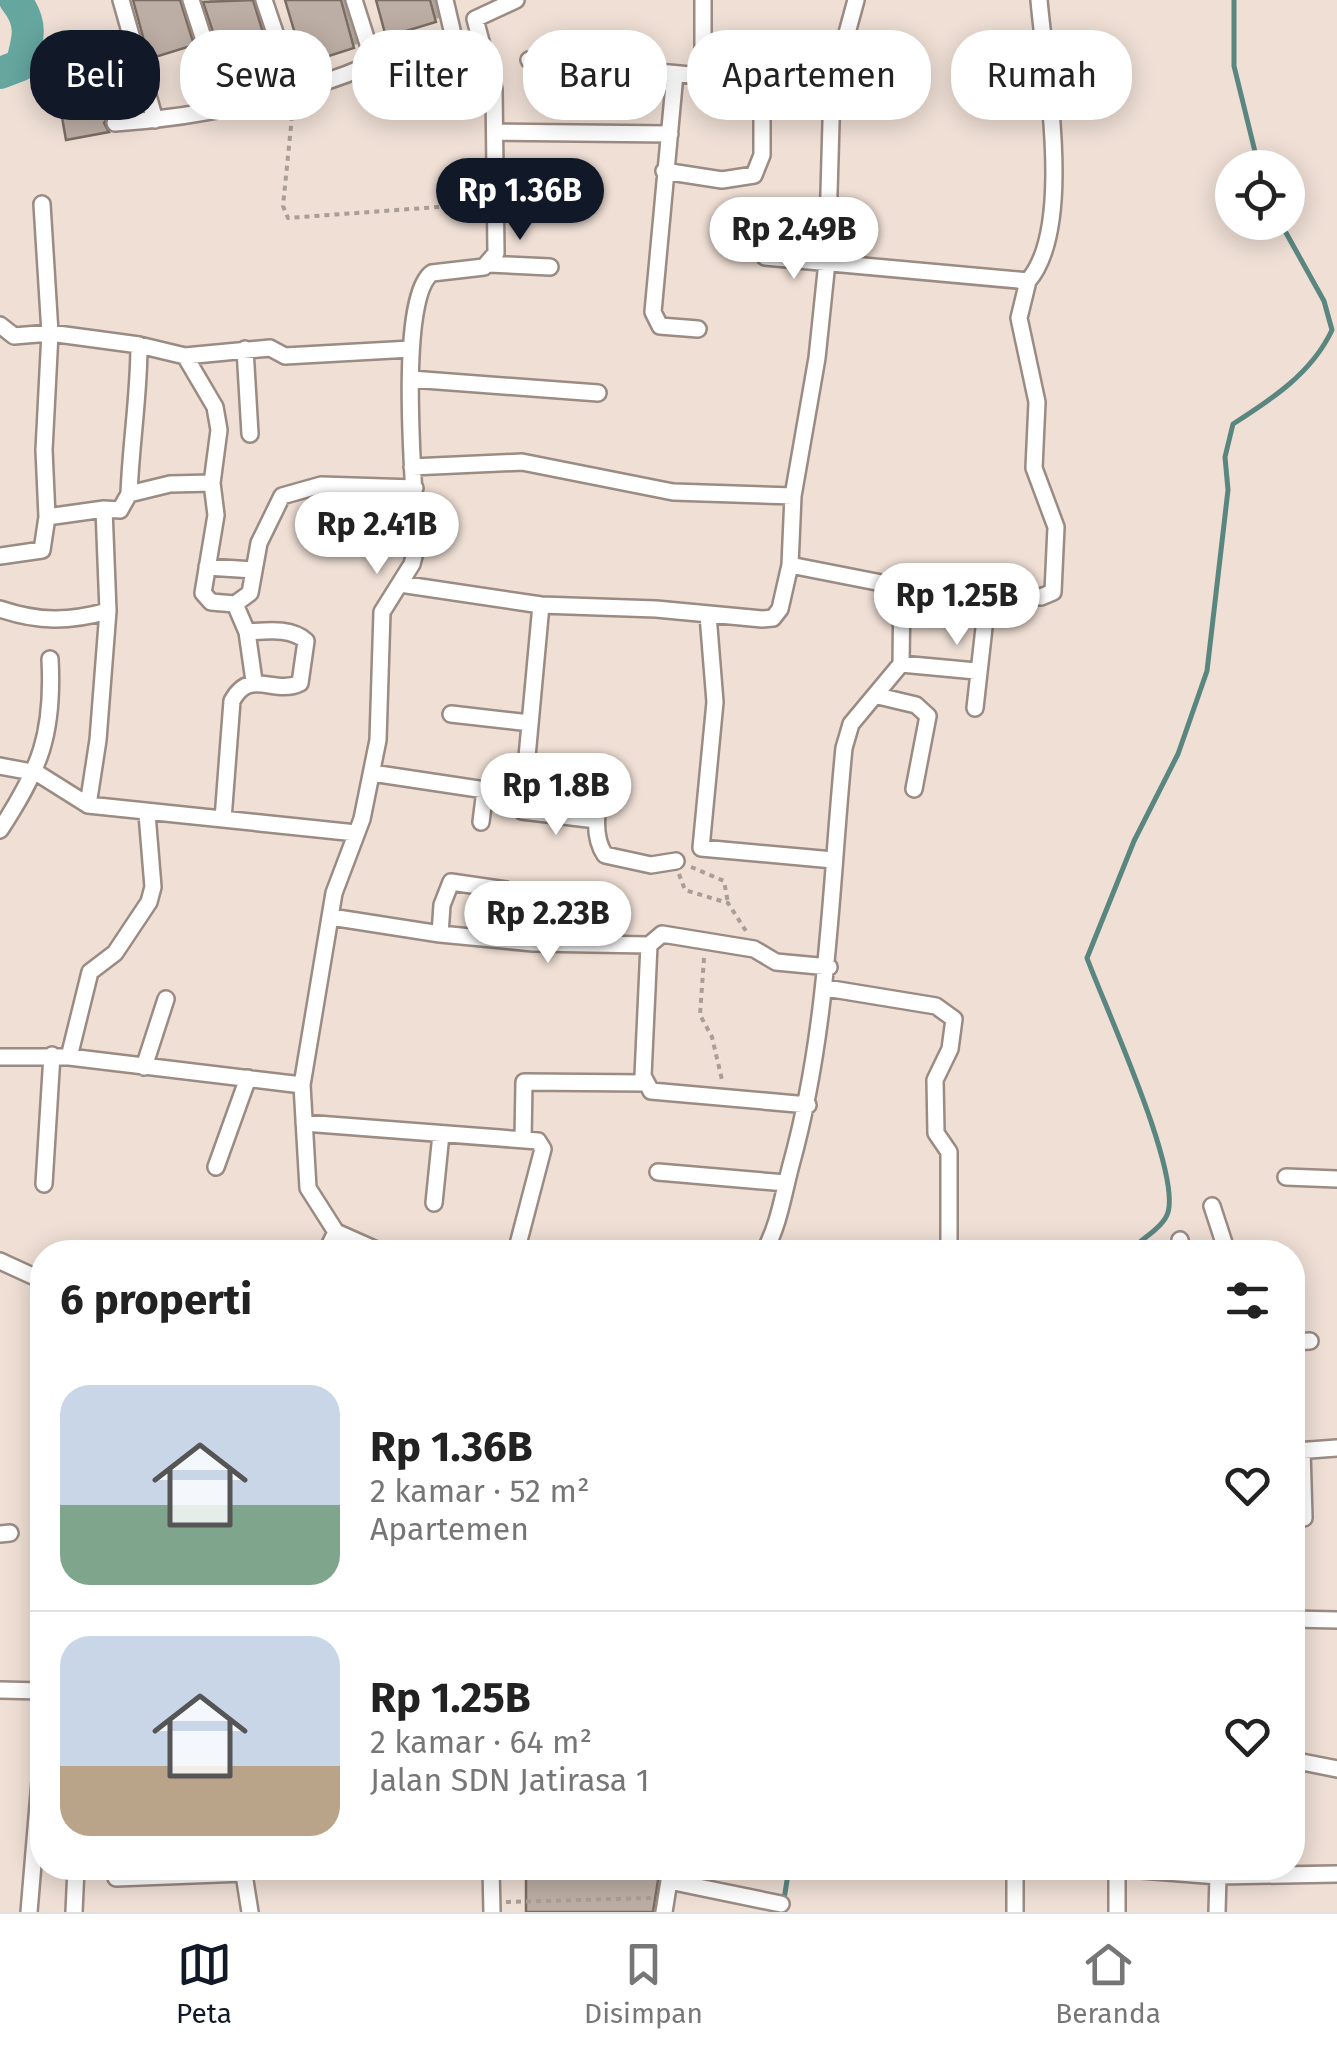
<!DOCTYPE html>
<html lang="id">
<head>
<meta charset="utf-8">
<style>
  :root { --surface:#fff; --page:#f2f2f2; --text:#222; --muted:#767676; --line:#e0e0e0; --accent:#111827 }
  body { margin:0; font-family:"Fira Sans",sans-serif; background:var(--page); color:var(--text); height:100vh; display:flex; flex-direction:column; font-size:38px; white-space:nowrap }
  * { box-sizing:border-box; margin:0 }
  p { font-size:32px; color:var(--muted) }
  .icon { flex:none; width:55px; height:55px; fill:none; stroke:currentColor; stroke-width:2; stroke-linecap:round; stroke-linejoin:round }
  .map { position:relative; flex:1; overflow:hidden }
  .drawer { position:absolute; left:30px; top:1240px; width:1275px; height:640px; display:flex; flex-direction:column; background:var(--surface); border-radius:40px; box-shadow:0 5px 25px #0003 }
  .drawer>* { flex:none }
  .hud { position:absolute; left:30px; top:30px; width:1278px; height:90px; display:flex; gap:20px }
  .buttons { position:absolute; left:1215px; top:150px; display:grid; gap:20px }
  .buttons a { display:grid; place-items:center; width:90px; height:90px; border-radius:50%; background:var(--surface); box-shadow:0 5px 25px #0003; font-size:50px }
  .price { position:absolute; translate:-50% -85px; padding:0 22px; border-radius:35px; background:#fff; color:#222; font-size:32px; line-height:65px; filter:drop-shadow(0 2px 5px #0008) }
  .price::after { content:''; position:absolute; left:50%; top:60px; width:30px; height:22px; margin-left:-15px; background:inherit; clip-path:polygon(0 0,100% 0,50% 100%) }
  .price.on { background:var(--accent); color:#fff }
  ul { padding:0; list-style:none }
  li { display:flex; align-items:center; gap:30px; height:250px; padding:0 30px }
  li+li { border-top:2px solid var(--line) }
  li span { display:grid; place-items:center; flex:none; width:280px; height:200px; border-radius:30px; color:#555 }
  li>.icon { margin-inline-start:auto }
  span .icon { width:120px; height:120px; fill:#fffc; stroke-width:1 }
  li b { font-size:42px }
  h2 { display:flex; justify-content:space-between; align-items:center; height:120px; padding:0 30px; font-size:42px }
  .tag { padding:0 35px; border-radius:40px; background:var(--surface); box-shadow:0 5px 25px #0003; font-size:35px; line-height:90px }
  .tag.on { background:var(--accent); color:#fff }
  .dock { display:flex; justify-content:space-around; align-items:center; height:140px; border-top:2px solid var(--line); background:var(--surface); font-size:28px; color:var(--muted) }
  .dock a { display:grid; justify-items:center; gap:5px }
  .dock .on { color:var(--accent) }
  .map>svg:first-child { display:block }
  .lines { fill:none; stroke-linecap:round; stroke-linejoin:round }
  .stream { stroke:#5a8680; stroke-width:5 }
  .river { stroke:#65a69f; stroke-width:32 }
  .building { fill:#bdaea5; stroke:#7a6d64; stroke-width:2.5; filter:url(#shadow) }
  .minor-casing { stroke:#9a8b83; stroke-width:20 }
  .path { stroke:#a99d95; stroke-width:4; stroke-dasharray:5 5; stroke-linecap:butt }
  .minor { stroke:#fff; stroke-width:15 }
</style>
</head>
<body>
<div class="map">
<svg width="1337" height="1912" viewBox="0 0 1337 1912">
  <defs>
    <filter id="shadow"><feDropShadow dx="6" dy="-6" stdDeviation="0" flood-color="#0004"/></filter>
  </defs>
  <rect width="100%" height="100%" fill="#efdfd5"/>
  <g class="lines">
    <path class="stream" d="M1234,0V66L1259,168
      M1127,1252C1138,1242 1161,1229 1167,1215C1184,1177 1104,1005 1087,958L1134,841L1178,754L1207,671L1228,490L1225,457L1233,424C1272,399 1312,373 1332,330L1324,301L1280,222
      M782,1912L789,1868"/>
    <path class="river" d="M0,73L21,65C29,38 33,22 15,0"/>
  </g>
  <path class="building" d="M133,0H180L194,45L149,59Z
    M253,0L264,36L219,50L203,2Z
    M285,0H341L354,48L304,64Z
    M376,0H430L436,22L386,37Z
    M110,92L113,112L104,123L109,132L66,140L59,100Z
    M609,1874H659L653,1912H526V1878Z"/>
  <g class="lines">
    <g class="minor-casing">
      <path id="minor" d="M121,0L155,120
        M191,0L225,105
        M264,0L295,92
        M445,0L452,30
        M529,60L832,88
        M675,74L653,312L660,326L698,329
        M703,77V0
        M115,123C201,117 294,98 374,63L354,0
        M497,132L670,134
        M664,171L722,180L754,175L762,155V84
        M42,204L50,333L139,345L185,356L215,407L219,430L212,483L216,515L203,593L211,602L235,604
        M765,257L1028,281C1075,227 1045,71 1039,0
        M489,264L550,267
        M0,325L14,336L50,333L44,450L47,517L104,509L108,611L98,740L88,805
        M245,349L250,434
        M185,356L270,348L285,356L411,349
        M411,379L598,393
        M412,467L522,462L673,492L793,496
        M129,494C131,442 139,396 139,345
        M104,509L120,510L129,494L170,484L212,483
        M0,556L42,550L47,517
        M207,567L254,570
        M400,584L541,605L656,609L762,619L773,618L780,609L790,565
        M902,587L1041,597L1053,592L1056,527L1034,468L1037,402L1019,318L1028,281
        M541,605L522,811L596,820
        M0,609C39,622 68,622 108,611
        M708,615L715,702L701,848L833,860
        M247,632L254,681
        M901,664L976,671
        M878,696L916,705L928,716L914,789
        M975,708L988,592
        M451,714L530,723
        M606,764C601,793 588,830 605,855L651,865L676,861
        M0,766L37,773L88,805L356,833
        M372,773L485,790L481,822
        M485,790L506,794
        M223,819L232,701C250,667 274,696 300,683L306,641C291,627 266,631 247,632L235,604L250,593L259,543L282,496L321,485L415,488
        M0,830C40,769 54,734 50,659
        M331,917L440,934
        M533,943L506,890L451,882L442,905L440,934L533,943L649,945L662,934L754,949L776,962L829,967
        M649,945L643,1076L651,1091L808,1105
        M826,988L936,1006L954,1019L950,1049L935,1080L936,1133L949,1152V1252
        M0,1057H69L302,1085
        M69,1057L90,972L115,953L149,902L153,887L147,814
        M144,1067L166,999
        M304,1123L538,1141L543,1149L516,1252
        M523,1140L524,1082L645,1083
        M216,1167L248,1078
        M658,1172L786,1183
        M1286,1177L1337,1179
        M44,1184L52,1055
        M434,1203L441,1134
        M1212,1206L1227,1252
        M1180,1240L1183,1252
        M326,1252L336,1232
        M381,1252L336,1232L308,1188L302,1085L334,893L362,819L378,740L382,612L412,564L417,545C415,498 396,298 432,273L484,267L496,253L494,89L475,19L516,0
        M764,1252C779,1225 783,1195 791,1165C829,1028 830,889 844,748L851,724L901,664L902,587L790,565L793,496L817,358L827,262L832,88L856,0
        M0,1261L37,1278
        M1292,1342L1310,1341
        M1302,1450L1304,1518
        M1296,1451L1337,1448
        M0,1534L10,1533
        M1292,1619L1337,1620
        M0,1690L42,1691
        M1292,1760L1337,1769
        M243,1868L250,1912
        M491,1868L492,1912
        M1015,1868V1912
        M1115,1868L1218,1876L1337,1874
        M116,1878L244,1873
        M29,1912L42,1757
        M74,1912L76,1868
        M664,1912L669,1881L781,1904
        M1117,1912V1868
        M1217,1912L1218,1876"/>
    </g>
    <path class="path" d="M293,106L283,206L288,218L479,204
      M691,867L724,881L728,903
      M679,874L685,890L728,903L746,931
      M704,958L700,1015L712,1037L722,1080
      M506,1902L652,1898"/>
    <use href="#minor" class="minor"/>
  </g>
</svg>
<div class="buttons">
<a><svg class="icon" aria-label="locate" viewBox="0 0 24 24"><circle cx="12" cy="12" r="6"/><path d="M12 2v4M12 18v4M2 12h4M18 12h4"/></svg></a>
</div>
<b class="price on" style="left:520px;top:243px">Rp 1.36B</b>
<b class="price" style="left:794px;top:282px">Rp 2.49B</b>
<b class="price" style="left:377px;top:577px">Rp 2.41B</b>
<b class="price" style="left:957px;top:648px">Rp 1.25B</b>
<b class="price" style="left:556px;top:838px">Rp 1.8B</b>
<b class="price" style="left:548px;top:966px">Rp 2.23B</b>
<div class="hud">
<a class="tag on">Beli</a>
<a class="tag">Sewa</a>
<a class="tag">Filter</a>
<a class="tag">Baru</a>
<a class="tag">Apartemen</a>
<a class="tag">Rumah</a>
</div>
<section class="drawer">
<h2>6 properti<svg class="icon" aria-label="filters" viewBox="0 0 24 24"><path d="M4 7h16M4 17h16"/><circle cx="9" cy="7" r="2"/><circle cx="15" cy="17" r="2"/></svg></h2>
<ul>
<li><span style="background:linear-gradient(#c9d6e8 60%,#7fa58c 0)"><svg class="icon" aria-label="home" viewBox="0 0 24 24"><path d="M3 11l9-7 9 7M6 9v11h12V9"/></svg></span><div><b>Rp 1.36B</b><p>2 kamar · 52 m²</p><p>Apartemen</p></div><svg class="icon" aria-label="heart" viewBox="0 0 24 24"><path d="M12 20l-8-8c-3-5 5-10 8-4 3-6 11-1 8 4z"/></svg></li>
<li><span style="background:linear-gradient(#c9d6e8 65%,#b9a48a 0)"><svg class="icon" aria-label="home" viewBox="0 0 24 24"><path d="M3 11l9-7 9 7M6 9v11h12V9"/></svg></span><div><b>Rp 1.25B</b><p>2 kamar · 64 m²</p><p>Jalan SDN Jatirasa 1</p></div><svg class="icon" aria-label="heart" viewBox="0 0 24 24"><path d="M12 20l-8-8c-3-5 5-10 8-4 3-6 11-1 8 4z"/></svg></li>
</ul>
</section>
</div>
<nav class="dock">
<a class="on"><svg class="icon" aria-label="map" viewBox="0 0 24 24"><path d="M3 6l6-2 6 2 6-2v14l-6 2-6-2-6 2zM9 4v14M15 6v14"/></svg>Peta</a>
<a><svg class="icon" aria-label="saved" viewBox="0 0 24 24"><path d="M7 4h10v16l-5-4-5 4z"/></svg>Disimpan</a>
<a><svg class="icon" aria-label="home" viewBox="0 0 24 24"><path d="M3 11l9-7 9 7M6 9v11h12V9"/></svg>Beranda</a>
</nav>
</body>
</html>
